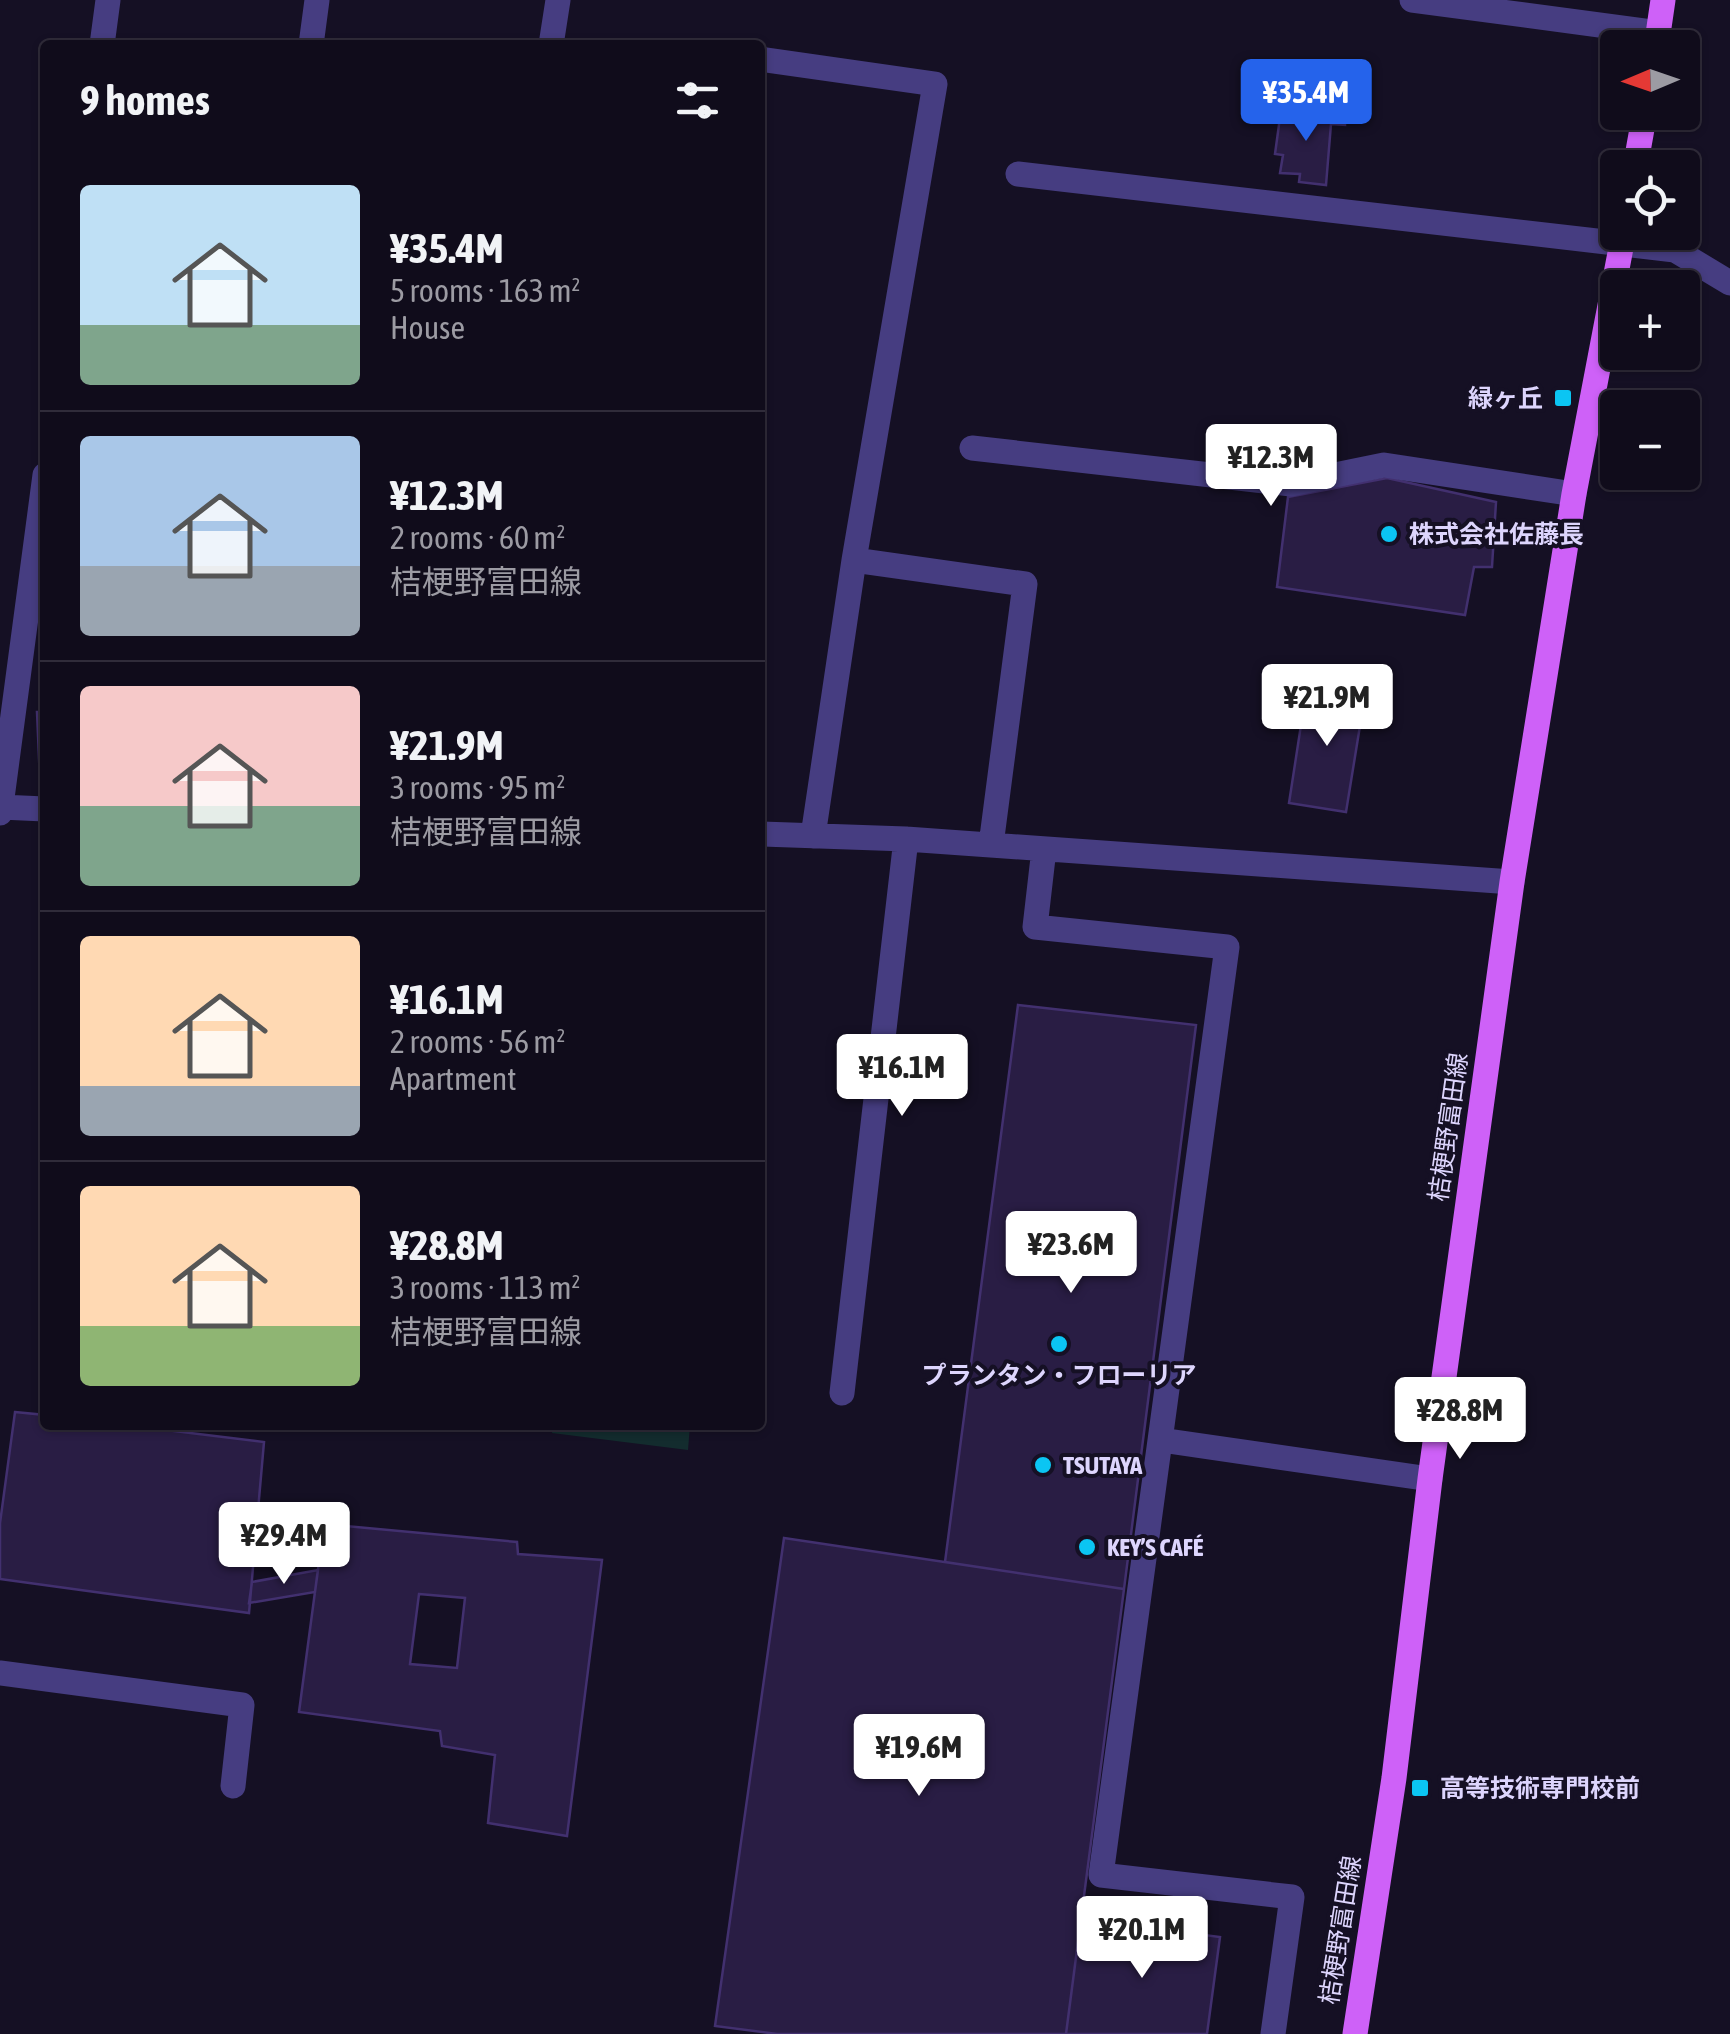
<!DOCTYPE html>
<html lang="en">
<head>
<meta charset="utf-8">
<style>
  :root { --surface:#100c1b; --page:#191524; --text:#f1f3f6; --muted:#9c9ba3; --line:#302c3a; --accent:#2563eb }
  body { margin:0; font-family:"Asap Condensed","Noto Sans JP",sans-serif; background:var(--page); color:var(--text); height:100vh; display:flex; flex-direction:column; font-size:38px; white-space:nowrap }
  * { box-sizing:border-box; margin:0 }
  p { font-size:32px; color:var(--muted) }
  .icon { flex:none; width:55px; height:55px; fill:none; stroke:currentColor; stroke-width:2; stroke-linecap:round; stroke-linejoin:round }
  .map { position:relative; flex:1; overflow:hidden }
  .drawer { position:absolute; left:40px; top:40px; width:725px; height:1390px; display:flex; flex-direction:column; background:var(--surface); border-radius:10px; box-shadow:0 2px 8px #0004,0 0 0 2px var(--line) }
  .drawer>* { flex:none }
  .needle { width:65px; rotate:268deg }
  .tools { position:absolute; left:1600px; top:30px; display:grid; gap:20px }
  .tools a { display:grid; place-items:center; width:100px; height:100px; border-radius:10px; background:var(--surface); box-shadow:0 2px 8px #0004,0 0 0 2px var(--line); font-size:50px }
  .price { position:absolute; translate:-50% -85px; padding:0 22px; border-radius:10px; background:#fff; color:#222; font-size:32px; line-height:65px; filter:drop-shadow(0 2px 5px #0008) }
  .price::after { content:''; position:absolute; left:50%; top:60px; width:30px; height:22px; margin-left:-15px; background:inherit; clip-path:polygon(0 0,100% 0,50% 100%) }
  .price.selected { background:var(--accent); color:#fff }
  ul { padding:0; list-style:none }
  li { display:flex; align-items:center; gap:30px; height:250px; padding:0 40px }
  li+li { border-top:2px solid var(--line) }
  li span { display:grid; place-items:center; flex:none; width:280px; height:200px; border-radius:10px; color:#555 }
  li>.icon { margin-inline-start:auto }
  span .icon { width:120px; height:120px; fill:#fffc; stroke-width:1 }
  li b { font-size:42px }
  h2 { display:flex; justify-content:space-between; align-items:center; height:120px; padding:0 40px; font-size:42px }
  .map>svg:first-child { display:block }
  .green { fill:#132c2e }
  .building { fill:#291d44; stroke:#42306f; stroke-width:2.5; fill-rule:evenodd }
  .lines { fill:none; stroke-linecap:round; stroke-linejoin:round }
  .minor { stroke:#463d81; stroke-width:25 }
  .major { stroke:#ce61f8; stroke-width:25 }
  .poi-dot { fill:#0bc5f3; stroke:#151024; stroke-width:4 }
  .labels { text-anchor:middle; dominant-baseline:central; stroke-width:8; stroke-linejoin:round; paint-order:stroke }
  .poi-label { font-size:25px; font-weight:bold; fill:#ddd5fd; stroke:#151024; text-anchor:start }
  .street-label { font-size:25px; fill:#ddd5fd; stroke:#151024 }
</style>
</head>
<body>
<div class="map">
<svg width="1730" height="2034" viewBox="0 0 1730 2034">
  <rect width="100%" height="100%" fill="#151024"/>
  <path class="green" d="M553,1425H690L688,1450L552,1433Z"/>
  <path class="building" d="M1281,110L1345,116V125L1331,124L1326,185L1299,182L1300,174L1280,173L1283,155L1275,154Z
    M1387,478L1496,502L1492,567H1474L1465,615L1277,587L1288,497Z
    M1307,686L1365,695L1346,812L1289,803Z
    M37,712H45V781H40Z
    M1018,1005L1196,1025L1124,1589L945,1562Z
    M15,1412L45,1415V1425H125L264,1442L249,1613L0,1579V1523Z
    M324,1524L517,1542L518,1554L602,1560L567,1836L488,1823L495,1755L442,1746L440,1731L299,1712ZM419,1594L465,1598L457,1668L410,1664Z
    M784,1538L1124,1589L1066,2034H777L715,2026Z
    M318,1570L315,1592L249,1603L252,1582Z
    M1081,1919L1220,1937L1207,2034H1066Z"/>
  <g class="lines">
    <path class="minor" d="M1412,0L1659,33
      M102,45L108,0
      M311,45L317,0
      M551,45L558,0
      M760,59L935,84L854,560L813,836
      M1018,174L1675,250L1730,283
      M972,448L1291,484L1384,465L1574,494
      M854,560L1025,584L991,845
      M0,807L45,809
      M0,813L45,475
      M760,834L906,839L1512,882
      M1044,849L1035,927L1227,947L1101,1875L1292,1897L1273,2034
      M842,1393L906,839
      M1161,1440L1430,1479
      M0,1673L242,1705L233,1786"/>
    <path class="major" d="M1656,48L1663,0
      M1635,168L1645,112
      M1355,2034L1394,1778L1430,1479L1512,882L1574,494L1624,232"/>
  </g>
  <g class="poi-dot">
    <rect x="1553" y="388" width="20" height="20" rx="5"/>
    <circle cx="1389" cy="534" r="10"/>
    <circle cx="1059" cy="1344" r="10"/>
    <circle cx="1043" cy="1465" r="10"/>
    <circle cx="1087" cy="1547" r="10"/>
    <rect x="1410" y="1778" width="20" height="20" rx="5"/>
  </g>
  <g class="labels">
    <g class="poi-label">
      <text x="1543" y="398" text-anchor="end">緑ヶ丘</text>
      <text x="1409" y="534">株式会社佐藤長</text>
      <text x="1059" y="1375" text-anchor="middle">プランタン・フローリア</text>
      <text x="1063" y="1465">TSUTAYA</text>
      <text x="1107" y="1547">KEY’S CAFÉ</text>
      <text x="1440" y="1788">高等技術専門校前</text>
    </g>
    <g class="street-label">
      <text transform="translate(1448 1127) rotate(-82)">桔梗野富田線</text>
      <text transform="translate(1340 1930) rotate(-81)">桔梗野富田線</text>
    </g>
  </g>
</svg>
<div class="tools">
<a><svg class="needle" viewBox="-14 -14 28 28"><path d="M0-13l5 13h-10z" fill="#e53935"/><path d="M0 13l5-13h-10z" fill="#9c9ba3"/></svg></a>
<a><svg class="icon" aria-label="locate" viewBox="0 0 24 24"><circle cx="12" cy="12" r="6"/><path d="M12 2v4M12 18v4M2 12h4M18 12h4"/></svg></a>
<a>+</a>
<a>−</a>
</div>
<b class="price selected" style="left:1306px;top:144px">¥35.4M</b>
<b class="price" style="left:1271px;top:509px">¥12.3M</b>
<b class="price" style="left:1327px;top:749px">¥21.9M</b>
<b class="price" style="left:902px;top:1119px">¥16.1M</b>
<b class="price" style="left:1071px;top:1296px">¥23.6M</b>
<b class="price" style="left:1460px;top:1462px">¥28.8M</b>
<b class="price" style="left:284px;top:1587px">¥29.4M</b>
<b class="price" style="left:919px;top:1799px">¥19.6M</b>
<b class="price" style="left:1142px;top:1981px">¥20.1M</b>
<section class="drawer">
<h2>9 homes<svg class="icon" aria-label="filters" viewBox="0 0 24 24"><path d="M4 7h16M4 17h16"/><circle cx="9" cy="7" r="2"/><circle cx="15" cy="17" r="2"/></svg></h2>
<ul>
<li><span style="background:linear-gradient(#bfe0f5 70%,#7fa58c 0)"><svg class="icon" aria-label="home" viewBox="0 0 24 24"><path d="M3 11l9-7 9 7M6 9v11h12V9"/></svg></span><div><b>¥35.4M</b><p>5 rooms · 163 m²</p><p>House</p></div></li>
<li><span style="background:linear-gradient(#a9c7e8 65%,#9aa5b1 0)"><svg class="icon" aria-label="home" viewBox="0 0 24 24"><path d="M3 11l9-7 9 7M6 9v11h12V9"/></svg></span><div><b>¥12.3M</b><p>2 rooms · 60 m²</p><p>桔梗野富田線</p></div></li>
<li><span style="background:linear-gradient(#f6c9c9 60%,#7fa58c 0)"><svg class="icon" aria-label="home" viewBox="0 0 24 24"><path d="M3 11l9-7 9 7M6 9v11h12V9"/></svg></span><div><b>¥21.9M</b><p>3 rooms · 95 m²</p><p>桔梗野富田線</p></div></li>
<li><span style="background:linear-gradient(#ffd9b3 75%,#9aa5b1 0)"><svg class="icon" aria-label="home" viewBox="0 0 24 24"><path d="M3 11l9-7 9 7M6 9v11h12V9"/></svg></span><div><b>¥16.1M</b><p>2 rooms · 56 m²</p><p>Apartment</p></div></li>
<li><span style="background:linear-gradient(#ffd9b3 70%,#8fb573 0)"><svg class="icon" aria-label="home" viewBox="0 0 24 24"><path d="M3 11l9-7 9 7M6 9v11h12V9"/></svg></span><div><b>¥28.8M</b><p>3 rooms · 113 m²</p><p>桔梗野富田線</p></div></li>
</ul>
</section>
</div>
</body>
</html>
